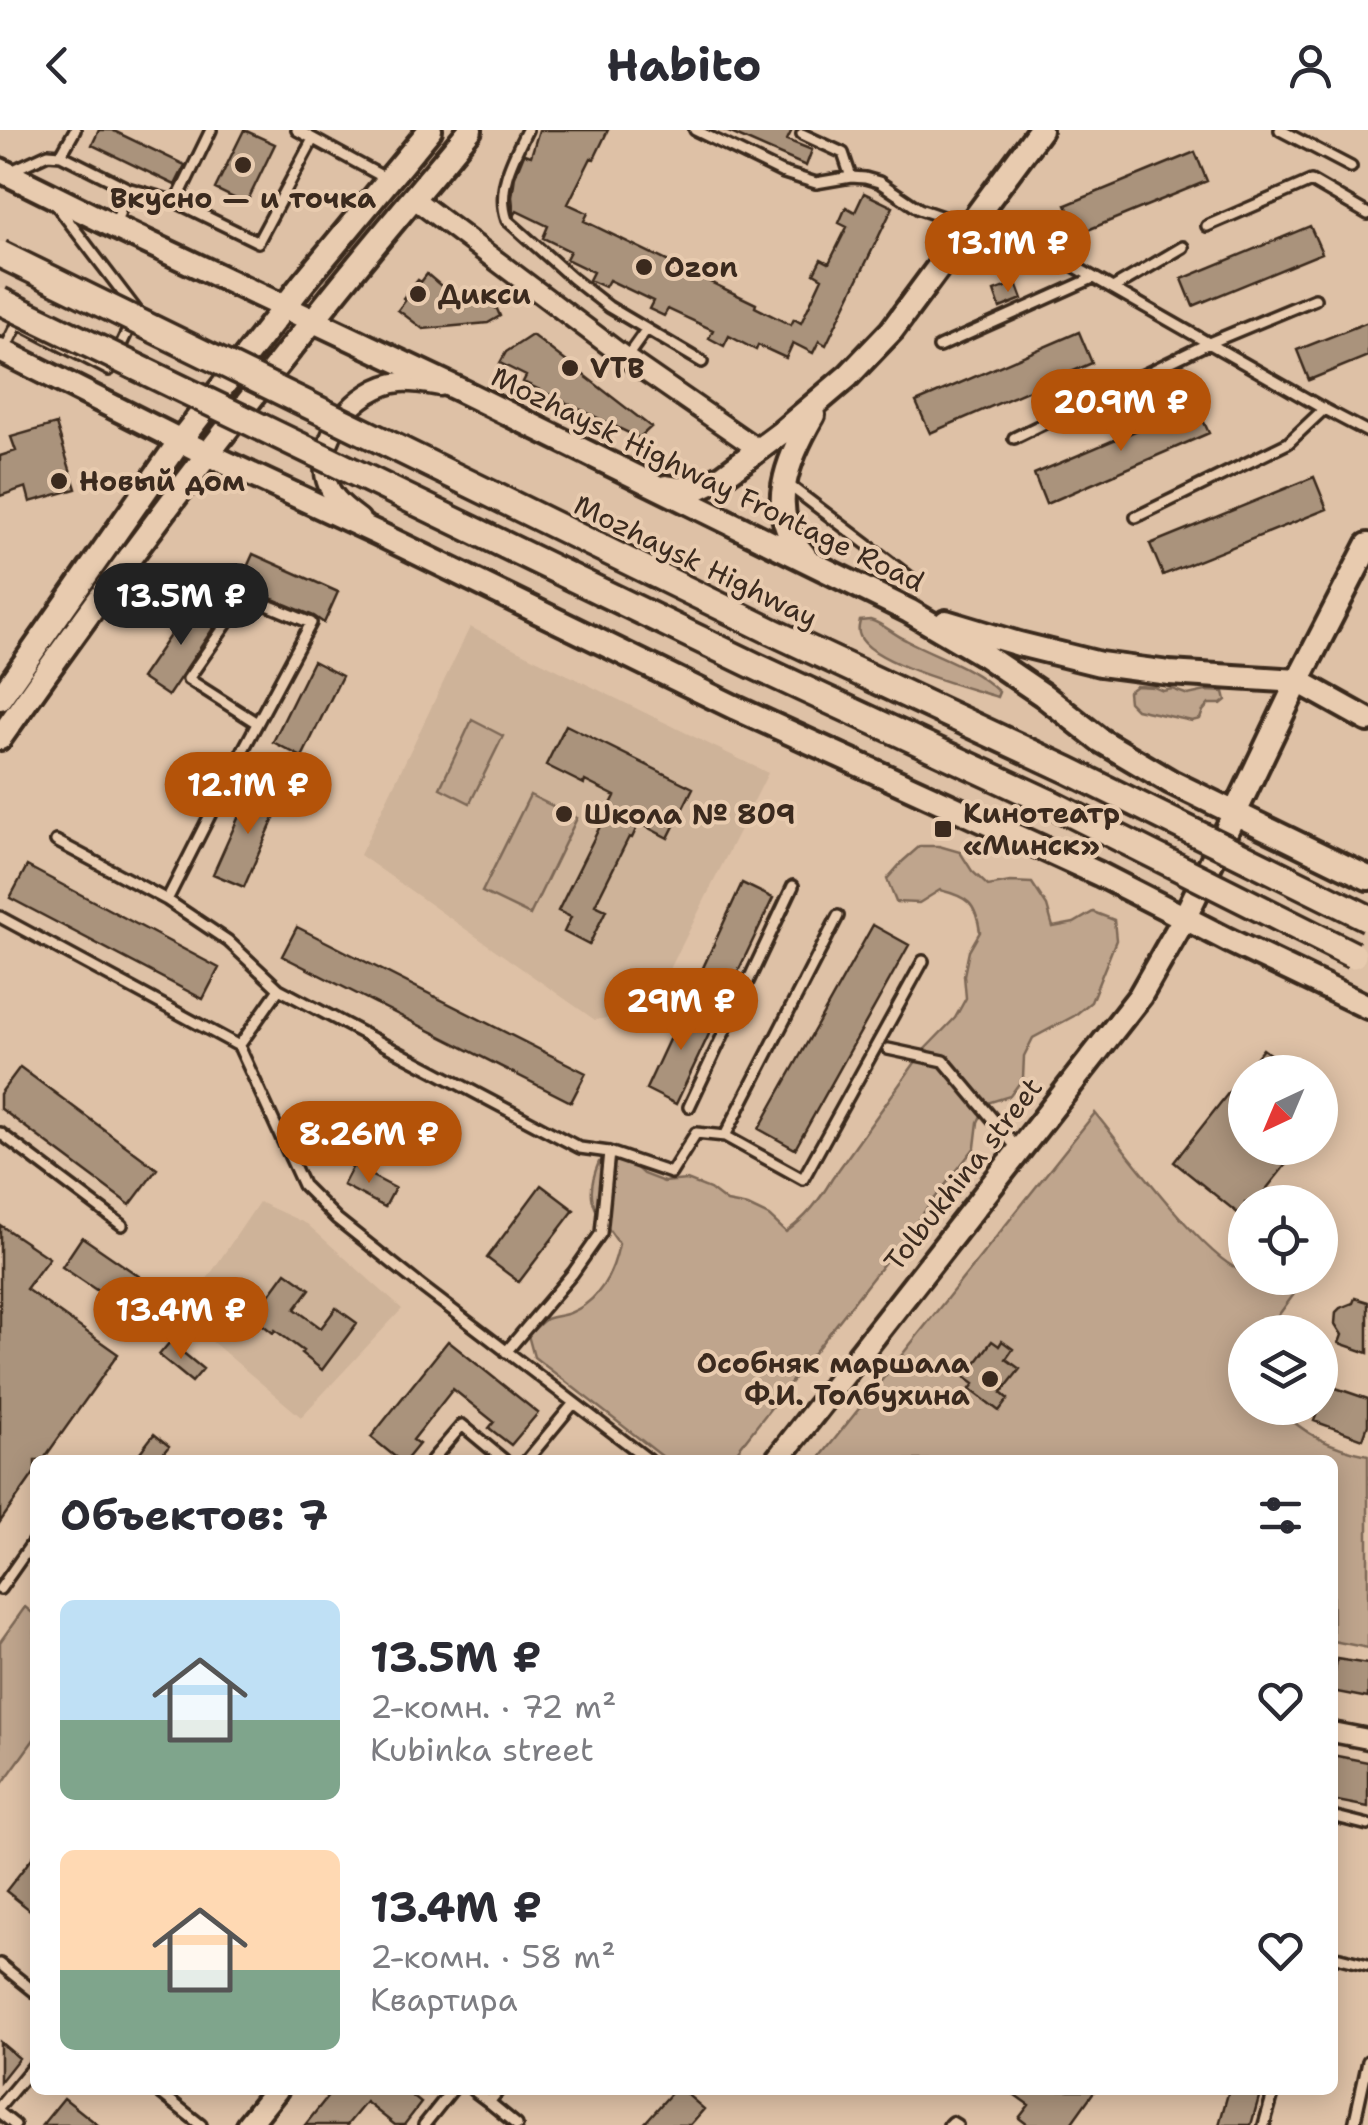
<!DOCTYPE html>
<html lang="ru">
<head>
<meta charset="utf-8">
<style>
  :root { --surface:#fff; --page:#f2f2f3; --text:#2b2b33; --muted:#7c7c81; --accent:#b45309 }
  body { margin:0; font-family:"Shantell Sans",sans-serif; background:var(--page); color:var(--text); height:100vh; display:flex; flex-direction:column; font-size:38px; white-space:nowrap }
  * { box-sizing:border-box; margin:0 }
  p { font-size:32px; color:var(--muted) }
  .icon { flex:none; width:55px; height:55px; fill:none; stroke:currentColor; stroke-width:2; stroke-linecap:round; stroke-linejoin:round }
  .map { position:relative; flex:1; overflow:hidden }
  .details { position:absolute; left:30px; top:1325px; width:1308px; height:640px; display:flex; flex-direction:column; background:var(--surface); border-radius:15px; box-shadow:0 5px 25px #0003 }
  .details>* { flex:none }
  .needle { width:65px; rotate:224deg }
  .controls { position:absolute; left:1228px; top:925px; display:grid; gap:20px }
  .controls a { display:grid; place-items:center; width:110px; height:110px; border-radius:50%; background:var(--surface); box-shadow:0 5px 25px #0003; font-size:50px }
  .price { position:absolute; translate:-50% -85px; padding:0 22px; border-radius:35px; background:var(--accent); color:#fff; font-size:32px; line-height:65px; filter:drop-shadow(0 2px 5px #0008) }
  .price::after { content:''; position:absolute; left:50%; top:60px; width:30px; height:22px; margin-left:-15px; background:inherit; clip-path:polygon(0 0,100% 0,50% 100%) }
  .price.selected { background:#222; color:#fff }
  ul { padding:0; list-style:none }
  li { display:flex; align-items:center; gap:30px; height:250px; padding:0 30px }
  li span { display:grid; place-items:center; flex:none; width:280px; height:200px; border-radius:15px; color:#555 }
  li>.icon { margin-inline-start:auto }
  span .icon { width:120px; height:120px; fill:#fffc; stroke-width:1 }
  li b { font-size:42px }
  h2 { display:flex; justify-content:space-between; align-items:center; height:120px; padding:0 30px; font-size:42px }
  header { display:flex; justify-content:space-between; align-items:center; height:130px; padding:0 30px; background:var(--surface); font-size:45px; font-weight:700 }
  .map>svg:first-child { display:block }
  .built { fill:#ceb399 }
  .green { fill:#bfa58d; stroke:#7d6856; stroke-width:2.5 }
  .building { fill:#aa937c; stroke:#3b2a1e; stroke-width:2.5 }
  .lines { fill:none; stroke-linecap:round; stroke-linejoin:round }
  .lane-casing { stroke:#3b2a1e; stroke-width:16 }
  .street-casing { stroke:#3b2a1e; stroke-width:25 }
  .secondary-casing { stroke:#3b2a1e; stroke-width:30 }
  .lane { stroke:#e8cbaf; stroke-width:9 }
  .street { stroke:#e8cbaf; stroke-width:18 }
  .secondary { stroke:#e8cbaf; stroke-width:22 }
  .primary-bridge-casing { stroke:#3b2a1e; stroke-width:32; stroke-linecap:butt }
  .primary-bridge { stroke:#e8cbaf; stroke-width:25 }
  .poi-dot { fill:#3b2a1e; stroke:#e8cbaf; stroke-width:4 }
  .labels { text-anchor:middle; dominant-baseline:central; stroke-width:8; stroke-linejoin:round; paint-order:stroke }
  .poi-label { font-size:28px; font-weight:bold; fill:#3b2a1e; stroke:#e8cbaf; text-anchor:start }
  .street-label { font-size:28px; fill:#3b2a1e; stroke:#e8cbaf }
</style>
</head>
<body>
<header><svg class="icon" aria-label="back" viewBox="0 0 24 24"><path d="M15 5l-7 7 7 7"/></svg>Habito<svg class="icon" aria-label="person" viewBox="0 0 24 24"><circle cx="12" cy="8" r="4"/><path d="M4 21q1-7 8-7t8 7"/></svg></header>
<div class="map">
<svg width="1368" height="1995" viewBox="0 0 1368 1995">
  <rect width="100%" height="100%" fill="#dec1a6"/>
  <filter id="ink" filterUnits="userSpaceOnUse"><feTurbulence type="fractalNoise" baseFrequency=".01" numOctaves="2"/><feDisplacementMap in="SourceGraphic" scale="20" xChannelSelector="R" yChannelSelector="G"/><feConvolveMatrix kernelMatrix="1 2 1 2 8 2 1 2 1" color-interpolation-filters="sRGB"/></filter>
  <g filter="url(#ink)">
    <path class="built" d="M470,497L768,643L649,881L595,890L360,725Z
      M259,1072L307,1094L402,1179L301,1287L182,1186Z"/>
    <path class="green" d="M870,490C884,494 893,504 906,510C938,527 972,536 999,562L997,567C969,558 871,533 860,506C857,500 859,497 860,491Z
      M1136,556L1154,557L1163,561L1172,559L1188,565L1206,561L1224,562L1226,570L1221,574H1209L1203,581L1200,589L1192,591L1136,579L1129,572L1128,562Z
      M472,590L503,606L470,673L440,658Z
      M530,665L577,688L530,785L482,762Z
      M920,716H939L960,722L972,741L988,756L1010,752L1032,753L1047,776L1053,797L1074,793L1093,782L1114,790L1116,810L1091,872L1074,886L1033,908L1024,926L1023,948L1010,966L987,973L978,992L975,1017L730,1330H667L534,1227L528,1205C534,1200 540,1193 546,1189C553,1186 562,1186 570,1183C599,1171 613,1144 619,1114C597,1081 582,1072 599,1032L627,1029L643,1044L664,1052L687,1050L710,1059L727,1072L748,1076L769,1086L786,1102C807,1087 819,1071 832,1049L924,920L955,888L966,868L964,845L969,821L980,802C976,773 968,767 940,760L919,773L896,772L887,749L903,731Z
      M1095,983C1120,1013 1212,1139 1245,1141V1148H1274L1297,1160L1275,1190L1269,1202H1245V1278H1277C1307,1305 1328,1317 1368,1325V1518L1333,1511L1332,1330H818Z
      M25,1477L35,1485V1608L2,1654L0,1653V1512Z"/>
    <path class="building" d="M99,0H112L185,35L175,55L92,15Z
      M244,0L275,14L246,74L215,59Z
      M539,0H608L594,29L591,28L568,74L588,83L584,91L756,174L755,177L791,195L794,189L801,193L822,148L814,143L821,129L829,133L847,97L839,93L846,77L855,82L864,63L893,77L826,215L819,211L813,223L793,213L786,228L758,215L756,220L729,206L724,216L709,208L713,200L668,179L664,186L649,179L653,171L609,150L605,157L589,150L593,142L566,129L570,121L543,108L548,96L517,81L514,86L512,67L515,46L524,24L531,26Z
      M724,0H792L787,10L812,20L806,36Z
      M1195,22L1207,51L1078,104L1066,75Z
      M1310,96L1322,123L1193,176L1182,149Z
      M427,144L447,161L491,175L497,179L500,186L488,193L423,199L398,180L405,171L403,168L418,150L421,152Z
      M1016,153L1022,169L1000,178L994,161Z
      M1368,192V226L1309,250L1297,220Z
      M1079,202L1092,233L930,303L916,272Z
      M532,205L651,297L639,308L523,252L526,246L500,233L506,222Z
      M1196,275L1209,303L1046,374L1034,344Z
      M56,294L76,359L30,372L26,357L0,366V326L16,321L11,307Z
      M1314,347L1327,379L1163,445L1150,414Z
      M253,424L338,462L324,493L314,486L239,455Z
      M194,470L220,488L168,566L141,548Z
      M313,531L342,546L302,627L273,612Z
      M566,595L693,658L668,708L639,693L632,708L629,707L595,775L606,780L589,815L564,802L571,787L558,781L615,666L585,651L584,654L546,635Z
      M252,657L282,670L244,757L213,744Z
      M27,736L219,838L203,869L10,768Z
      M742,753L773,768L732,854L702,840Z
      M873,795L909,815L795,1019L759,999Z
      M297,797L586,943L571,972L282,826Z
      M686,873L717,887L676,974L646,959Z
      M1263,919L1293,942H1245V1018H1299L1256,1072H1245V1089L1174,1032Z
      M20,937L157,1039L130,1075L0,978V964Z
      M353,1036L395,1058L385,1077L343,1055Z
      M541,1055L574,1080L519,1152L487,1128Z
      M0,1095L49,1128L26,1159L118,1224L43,1330H35V1342L0,1392Z
      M82,1107L146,1151L126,1180L62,1137Z
      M286,1142L310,1159L295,1179L321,1198L336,1178L357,1193L322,1240L301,1223L303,1221L275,1200L273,1203L253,1187Z
      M1355,1168L1368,1172V1223L1339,1213L1342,1205L1335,1194L1336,1182L1340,1178L1353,1173Z
      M448,1211L538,1283L511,1315L489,1298L494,1292L453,1259L413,1310L419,1314L406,1330H399L371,1307Z
      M992,1211L999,1216L1002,1211L1013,1219L1006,1229L1020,1239L1001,1263L1008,1269L999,1281L970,1259L974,1254L962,1245L972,1232L975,1234Z
      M170,1212L203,1239L192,1252L159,1225Z
      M1327,1255L1368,1269V1295L1363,1309L1314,1291Z
      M154,1304L169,1316L158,1330H134Z
      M1337,1529L1368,1534V1568L1332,1561Z
      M1332,1625L1368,1632V1677L1332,1670Z
      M35,1724V1784L6,1761Z
      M0,1912L19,1928L0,1952Z
      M333,1960H405L421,1973L404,1995H395L366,1972L347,1995H305Z
      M674,1960H682L704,1979L690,1995H643Z
      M1008,1960H1095L1070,1995H1028L1019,1988L1029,1975Z
      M1229,1960H1261L1251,1995H1219Z
      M64,1968L98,1995H42Z"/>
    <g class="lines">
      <g class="lane-casing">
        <path id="lane" d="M297,0L387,49
          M527,0C513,28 496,59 507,90L572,148L609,177L702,232
          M695,0L781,42L816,53L851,47L865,48L879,52L919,79L966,95
          M1280,0L1351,37
          M802,4L843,23L851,47
          M61,25L75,0
          M11,41L48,24L61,25L127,58L176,72L258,112L313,9
          M176,72L211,0
          M981,83L1324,279L1368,302
          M116,94L127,58
          M1207,96L1311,51L1368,84
          M1113,158L1183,117
          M939,217L1093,148
          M5,219L18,193L109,240L137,181L57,76
          M626,228L646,200
          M1014,308L1209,213L1315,169
          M786,353L911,448
          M1136,387L1288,313L1324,279
          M56,711L167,770L228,811L279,859L239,916
          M167,770L243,620L311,493L246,466L188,549L257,593
          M0,787L239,916L303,1055L337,1089L421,1156L649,1330
          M279,859L580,1018L609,1022L601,1103L573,1143L506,1222
          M888,919L944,931L1017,1018
          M689,977L793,756
          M0,1003L122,1095
          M725,1006L803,1049L923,831
          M609,1022L671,1043L696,1003L725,1006L838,786
          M432,1330L462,1295L504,1330
          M527,1330L574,1273
          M0,1459L35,1409
          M1332,1686L1368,1695
          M1332,1826L1368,1835
          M0,1834L35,1862
          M157,1960L201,1995
          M473,1960L489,1972
          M499,1960L489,1972L517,1995
          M0,1976L35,1934
          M0,1983L15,1995
          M424,1995L452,1960
          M949,1995L952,1992L957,1995
          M1264,1995L1274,1960
          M1354,1995L1368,1931"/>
      </g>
      <g class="street-casing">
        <path id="street" d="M413,68L626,228L759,320
          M360,389C348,380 334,370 328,355C311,311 357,256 401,252C413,251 428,254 440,256
          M1332,1602L1368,1609"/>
      </g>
      <g class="secondary-casing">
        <path id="secondary" d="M0,40L115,97L460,260L909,481L984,525L1043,565L1100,610L1171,652L1368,748
          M0,220L207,324L377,403L736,578L1099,744L1228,810L1368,877
          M666,357L679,359L700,357L723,346L782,302L848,246L892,200L1040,0
          M804,425C764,382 788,328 813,285
          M946,492L1019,514L1100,534L1169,543L1298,551L1368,590
          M0,568L180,311L304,152L430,0
          M0,608C100,465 205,324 315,188C365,124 418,63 470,0
          M777,1330L1140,866L1185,787L1298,551L1368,415
          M248,1995L276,1960"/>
      </g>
      <use href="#lane" class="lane"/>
      <use href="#street" class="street"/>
      <use href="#secondary" class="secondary"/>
      <g class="primary-bridge-casing">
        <path id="primary-bridge" d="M0,124L773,502L1068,640L1368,788
          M0,171L755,536L1048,672L1353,825"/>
      </g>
      <use href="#primary-bridge" class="primary-bridge"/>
    </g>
  </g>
  <g class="poi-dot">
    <circle cx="243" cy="35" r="10"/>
    <circle cx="644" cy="137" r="10"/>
    <circle cx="418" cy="164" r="10"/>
    <circle cx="570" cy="238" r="10"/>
    <circle cx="59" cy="351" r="10"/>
    <circle cx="564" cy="684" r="10"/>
    <rect x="933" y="689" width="20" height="20" rx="5"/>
    <circle cx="990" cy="1249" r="10"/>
  </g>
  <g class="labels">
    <g class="poi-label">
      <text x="243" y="68" text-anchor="middle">Вкусно — и точка</text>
      <text x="664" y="137">Ozon</text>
      <text x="438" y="164">Дикси</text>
      <text x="590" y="238">VTB</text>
      <text x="79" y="351">Новый дом</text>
      <text x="963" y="683">Кинотеатр<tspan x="963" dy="32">«Минск»</tspan></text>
      <text x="584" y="684">Школа № 809</text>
      <text x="970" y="1233" text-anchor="end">Особняк маршала<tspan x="970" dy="32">Ф.И. Толбухина</tspan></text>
    </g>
    <g class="street-label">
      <text transform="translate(708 349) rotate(26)">Mozhaysk Highway Frontage Road</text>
      <text transform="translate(696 431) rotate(26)">Mozhaysk Highway</text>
      <text transform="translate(963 1044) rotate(-52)">Tolbukhina street</text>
    </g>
  </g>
</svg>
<div class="controls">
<a><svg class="needle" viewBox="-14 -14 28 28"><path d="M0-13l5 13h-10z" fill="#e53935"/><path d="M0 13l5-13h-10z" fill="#7c7c81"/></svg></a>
<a><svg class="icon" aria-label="locate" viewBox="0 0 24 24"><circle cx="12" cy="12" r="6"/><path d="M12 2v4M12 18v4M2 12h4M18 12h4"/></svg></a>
<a><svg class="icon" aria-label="layers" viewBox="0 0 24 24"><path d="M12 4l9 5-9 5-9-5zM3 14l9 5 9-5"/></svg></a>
</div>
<b class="price" style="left:1008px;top:165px">13.1M ₽</b>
<b class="price" style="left:1121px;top:324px">20.9M ₽</b>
<b class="price selected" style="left:181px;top:518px">13.5M ₽</b>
<b class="price" style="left:248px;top:707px">12.1M ₽</b>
<b class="price" style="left:681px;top:923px">29M ₽</b>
<b class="price" style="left:369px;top:1056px">8.26M ₽</b>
<b class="price" style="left:181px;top:1232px">13.4M ₽</b>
<section class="details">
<h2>Объектов: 7<svg class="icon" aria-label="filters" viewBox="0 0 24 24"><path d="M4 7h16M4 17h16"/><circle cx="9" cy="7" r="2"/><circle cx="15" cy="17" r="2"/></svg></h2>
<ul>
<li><span style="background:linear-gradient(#bfe0f5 60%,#7fa58c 0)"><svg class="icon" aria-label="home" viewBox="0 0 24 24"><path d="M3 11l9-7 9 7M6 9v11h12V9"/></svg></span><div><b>13.5M ₽</b><p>2-комн. · 72 m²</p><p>Kubinka street</p></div><svg class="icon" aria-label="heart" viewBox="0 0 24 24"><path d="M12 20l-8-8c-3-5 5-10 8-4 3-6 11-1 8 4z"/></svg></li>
<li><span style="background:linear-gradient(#ffd9b3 60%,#7fa58c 0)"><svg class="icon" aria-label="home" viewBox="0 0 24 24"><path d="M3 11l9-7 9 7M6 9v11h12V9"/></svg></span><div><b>13.4M ₽</b><p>2-комн. · 58 m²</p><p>Квартира</p></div><svg class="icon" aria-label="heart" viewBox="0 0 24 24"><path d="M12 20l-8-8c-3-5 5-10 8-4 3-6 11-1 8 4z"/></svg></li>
</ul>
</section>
</div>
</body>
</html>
